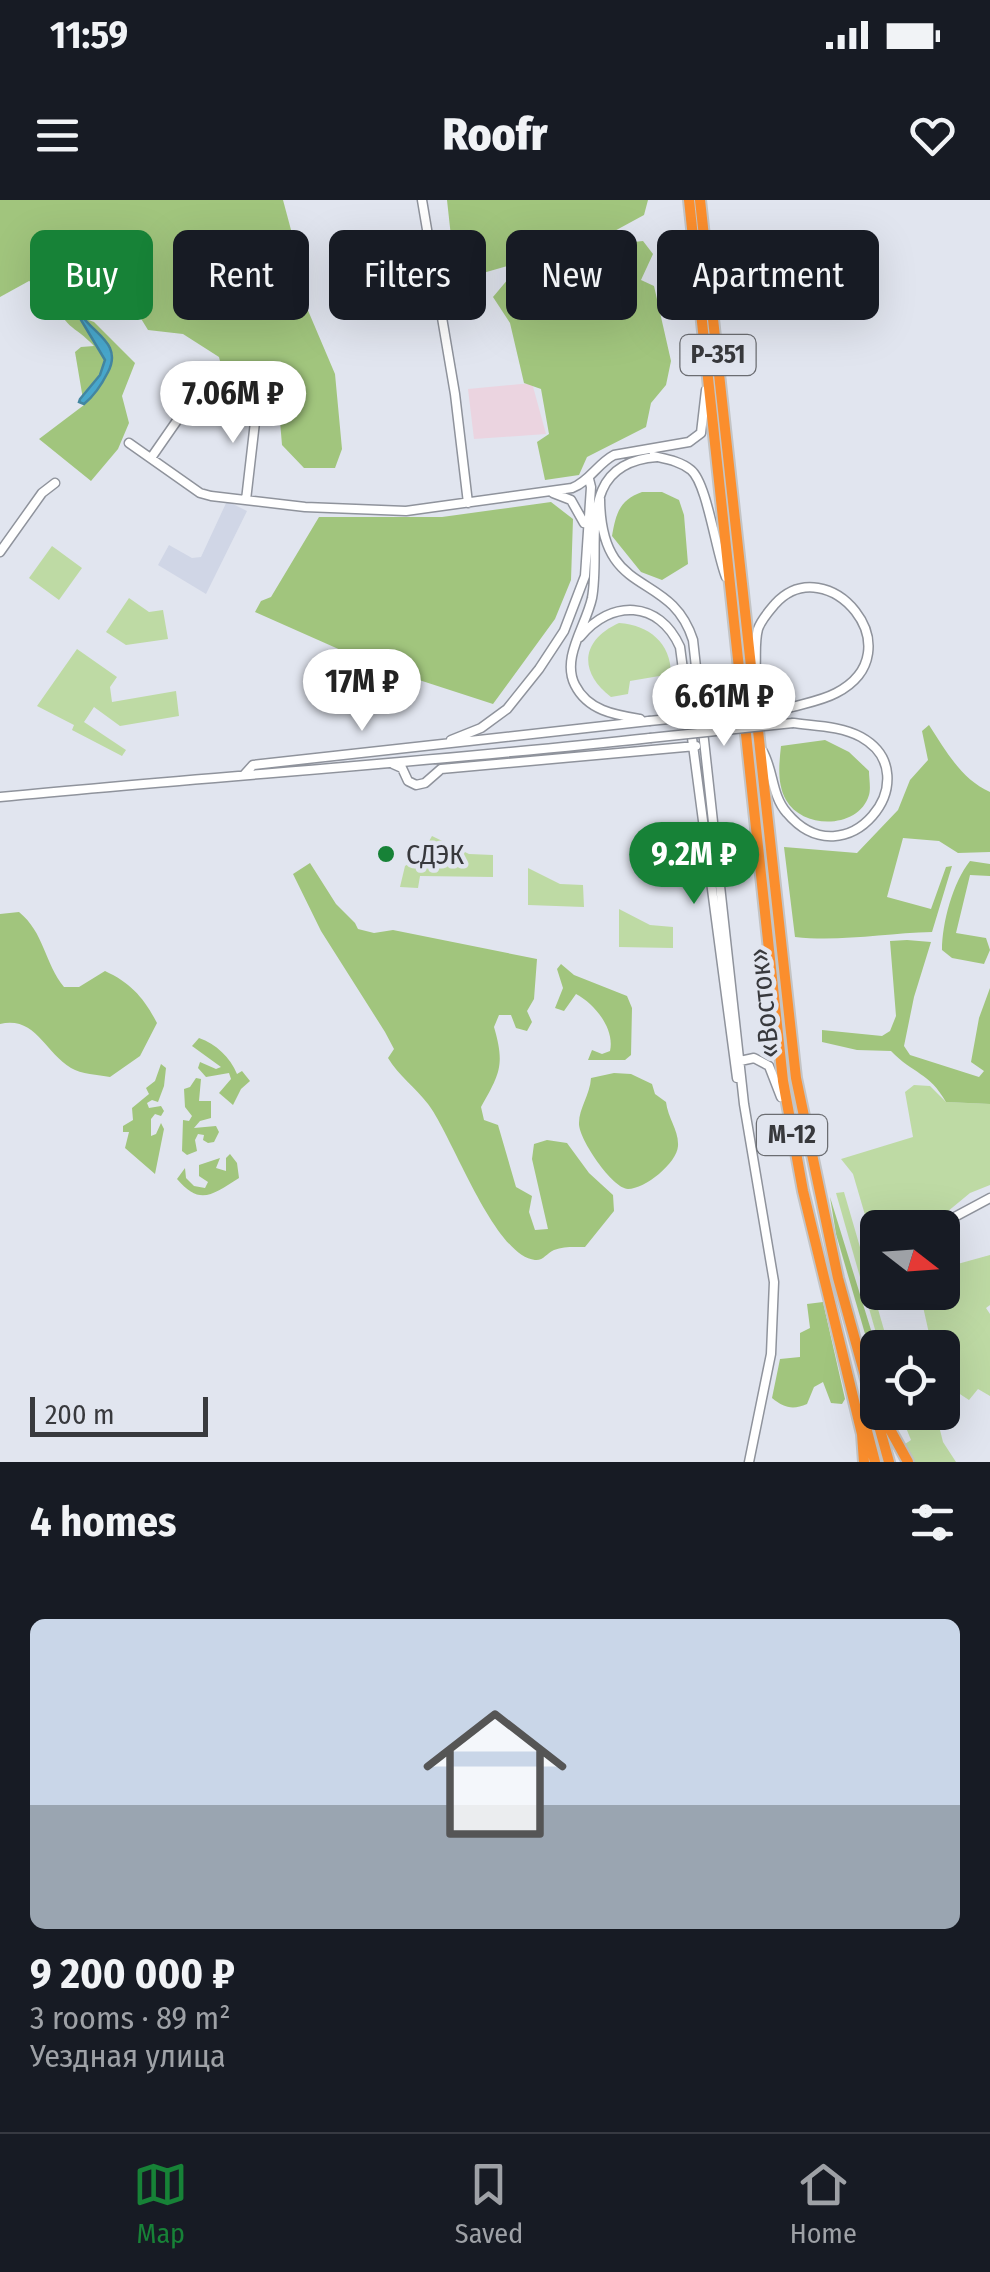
<!DOCTYPE html>
<html lang="en">
<head>
<meta charset="utf-8">
<style>
  :root { --surface:#171b24; --page:#20242c; --text:#f1f3f6; --muted:#9ea1a6; --line:#363941; --accent:#178237 }
  body { margin:0; font-family:"Fira Sans Condensed",sans-serif; background:var(--page); color:var(--text); height:100vh; display:flex; flex-direction:column; font-size:38px; white-space:nowrap }
  * { box-sizing:border-box; margin:0 }
  p { font-size:32px; color:var(--muted) }
  .icon { flex:none; width:55px; height:55px; fill:none; stroke:currentColor; stroke-width:2; stroke-linecap:round; stroke-linejoin:round }
  .map { position:relative; height:1262px; overflow:hidden }
  .sheet { display:flex; flex-direction:column; background:var(--surface); flex:1 }
  .sheet>* { flex:none }
  .banner { position:absolute; left:30px; top:30px; width:930px; height:90px; display:flex; gap:20px }
  .needle { width:65px; rotate:107deg }
  .buttons { position:absolute; left:860px; top:1010px; display:grid; gap:20px }
  .buttons a { display:grid; place-items:center; width:100px; height:100px; border-radius:15px; background:var(--surface); box-shadow:0 10px 40px #0002; font-size:50px }
  .scale { position:absolute; left:30px; bottom:25px; width:178px; box-sizing:border-box; padding-left:10px; border:5px solid #38393d; border-top:0; font-size:28px; line-height:35px; white-space:nowrap; color:#38393d; -webkit-text-stroke:8px #e1e5ef; paint-order:stroke }
  .price { position:absolute; translate:-50% -85px; padding:0 22px; border-radius:35px; background:#fff; color:#222; font-size:32px; line-height:65px; filter:drop-shadow(0 2px 5px #0008) }
  .price::after { content:''; position:absolute; left:50%; top:60px; width:30px; height:22px; margin-left:-15px; background:inherit; clip-path:polygon(0 0,100% 0,50% 100%) }
  .price.current { background:var(--accent); color:#fff }
  ul { padding:0; list-style:none }
  li { display:grid; align-content:center; gap:20px; height:530px; padding:0 30px }
  li span { display:grid; place-items:center; height:310px; border-radius:15px; color:#555 }
  li>.icon { margin-inline-start:auto }
  span .icon { width:180px; height:180px; fill:#fffc; stroke-width:1 }
  li b { font-size:42px }
  h2 { display:flex; justify-content:space-between; align-items:center; height:120px; padding:0 30px; font-size:42px }
  .chip { padding:0 35px; border-radius:15px; background:var(--surface); box-shadow:0 10px 40px #0002; font-size:35px; line-height:90px }
  .chip.current { background:var(--accent); color:#fff }
  .status { display:flex; justify-content:space-between; align-items:center; height:70px; padding:0 50px; background:var(--surface); direction:ltr }
  .status svg { height:28px; fill:currentColor }
  header { display:flex; justify-content:space-between; align-items:center; height:130px; padding:0 30px; background:var(--surface); font-size:45px; font-weight:800 }
  .menu { display:flex; justify-content:space-around; align-items:center; height:140px; border-top:2px solid var(--line); background:var(--surface); font-size:28px; color:var(--muted) }
  .menu a { display:grid; justify-items:center; gap:5px }
  .menu .current { color:var(--accent) }
  .map>svg:first-child { display:block }
  .built { fill:#d0d6e6 }
  .education { fill:#ebd4e0 }
  .green { fill:#bedaa4 }
  .forest { fill:#a1c57d }
  .water { fill:#48a7cc; stroke:#4386a1; stroke-width:2.5 }
  .lines { fill:none; stroke-linecap:round; stroke-linejoin:round }
  .minor-casing { stroke:#8f939c; stroke-width:11 }
  .highway-casing { stroke:#c3c4c5; stroke-width:14 }
  .minor { stroke:#fff; stroke-width:8 }
  .highway { stroke:#fb8e2d; stroke-width:10 }
  .minor-bridge-casing { stroke:#8f939c; stroke-width:11; stroke-linecap:butt }
  .minor-bridge { stroke:#fff; stroke-width:8 }
  .poi-dot { fill:#178237; stroke:#e1e5ef; stroke-width:4 }
  .labels { text-anchor:middle; dominant-baseline:central; stroke-width:9; stroke-linejoin:round; paint-order:stroke }
  .shield { fill:#e1e5ef; stroke:#6b6d72; stroke-width:2.5 }
  .shield-label { font-size:25px; font-weight:bold; fill:#38393d }
  .poi-label { font-size:28px; fill:#38393d; stroke:#e1e5ef; text-anchor:start }
  .street-label { font-size:28px; fill:#38393d; stroke:#e1e5ef }
</style>
</head>
<body>
<div class="status"><b>11:59</b><svg viewBox="0 0 49 12"><path d="M0 12V9h3v3zM5 12V6h3v6zM10 12V3h3v9zM15 12V0h3v12zM26 1h20v11H26zM47 4h2v5h-2z"/></svg></div>
<header><svg class="icon" aria-label="menu" viewBox="0 0 24 24"><path d="M4 6h16M4 12h16M4 18h16"/></svg>Roofr<svg class="icon" aria-label="heart" viewBox="0 0 24 24"><path d="M12 20l-8-8c-3-5 5-10 8-4 3-6 11-1 8 4z"/></svg></header>
<div class="map">
<svg width="990" height="1262" viewBox="0 0 990 1262">
  <rect width="100%" height="100%" fill="#e1e5ef"/>
  <path class="built" d="M227,301L247,311L206,394L158,365L169,345L192,358L201,357Z"/>
  <path class="education" d="M532,183L546,234L474,239L468,189Z"/>
  <path class="green" d="M52,346L82,368L59,400L29,378Z
    M129,398L149,412L163,410L168,439L126,445L106,432Z
    M619,423C649,425 671,443 671,474L630,481L628,494L611,497C578,472 581,440 619,423Z
    M77,449L117,477L110,487L112,502L176,491L179,516L120,526L94,507L84,522L126,550L122,556L72,530L74,525L37,506Z
    M432,636L469,654L493,655V677L420,676L418,688L400,687L405,666L421,655Z
    M528,668L560,684L583,685L584,707L528,705Z
    M619,709L650,725L673,727V748L619,747Z
    M914,885L930,886L946,902L990,904V985L970,993L947,1012L878,1028L870,1032L853,974L841,959L913,937L905,892Z
    M844,992L889,1147H880L836,993Z
    M990,1055V1105L986,1108L990,1114V1196L978,1189L969,1200L943,1183V1168L948,1159L943,1155L942,1148L932,1147L920,1093L942,1092L943,1068Z
    M900,1213L947,1215L939,1226L943,1242L956,1262H913L902,1246L911,1240Z"/>
  <path class="forest" d="M0,0H283L298,56L301,94L335,174L342,249L335,268H304L282,245L278,197L223,173L219,157L183,134L148,130L124,91L135,50C94,33 57,73 72,114L94,122L135,163L122,196L129,223L118,249L91,281L39,239L84,205L75,152L81,147L94,146C75,125 61,128 56,96L29,81L0,97Z
    M447,0H648L644,15L598,40L462,79L455,73Z
    M643,41L653,54L641,80L654,86L671,161L666,185L651,203L646,227L587,257L579,275L545,280L537,242L549,234L541,189L524,183L510,123L493,97L514,72L606,45Z
    M642,292H662L679,300L684,315L688,364L662,380L641,372L612,336C616,314 619,300 642,292Z
    M551,302L573,319L571,380L555,419L493,504L379,467L255,412L261,401L271,397L319,317H442Z
    M929,525C946,551 961,579 990,592V652L958,653L939,641L903,638L887,697L931,709L946,667L952,666L932,732C887,733 840,742 795,737L784,647L857,653L898,610L910,580L928,560L922,531Z
    M825,540L849,552L869,571C869,578 871,588 869,595C859,629 803,630 786,600C777,584 779,564 781,546Z
    M970,661L990,664V676L970,675L956,733L986,738L990,750L984,764L952,758L942,750C942,723 953,682 970,661Z
    M310,663L336,704L355,723L358,729L374,733L393,730L537,759L534,799L527,811L532,822L527,831L516,828L511,815H499L494,827C505,865 500,873 481,907L484,920L498,925L516,987L532,996L529,1012L535,1030L548,1029L532,959L534,944L547,940L567,943L589,973L613,995L614,1011L585,1047C575,1047 564,1046 554,1050C547,1053 543,1061 535,1060C494,1056 452,935 428,904C415,887 399,876 388,858L394,849L385,832L321,731L293,674Z
    M19,712C44,732 45,764 64,787H79L105,771C131,783 144,798 157,823L140,856L110,877C98,875 81,874 71,868C44,852 36,816 0,824V714Z
    M907,740L931,742L914,797L904,846L910,855L979,877L984,871L971,862L979,818L990,788V904L946,902C929,872 913,874 891,851L857,850L822,842V830L882,836L890,831L896,816L890,741Z
    M561,764L574,775L627,796L632,808L631,855L625,860H588L592,850L602,854L610,851C615,829 595,804 576,794L564,811L555,808L563,788L557,769Z
    M199,838C216,844 230,857 237,874L242,871L250,881L241,889L233,905L219,893L231,879L229,873L206,877L198,868L200,862L216,869L221,867L192,846Z
    M161,864L166,868L164,886L158,902L152,900L147,903L149,908L161,906L164,911L161,916L155,914L151,919V936L156,934L161,923L164,929L155,974L125,948L129,932H123V926L133,920L132,908L149,894L146,888L155,881Z
    M614,873L631,874L652,884L655,894L666,902C668,919 679,930 678,946C677,963 645,989 628,989C612,988 578,938 579,923C579,908 590,895 591,878Z
    M196,878L201,879L199,901H211V918L200,921L194,928L216,926L219,932L214,942L208,943L203,940L204,935L198,934L195,940L197,951L187,955L182,951L183,920L189,921L192,916L185,907L184,889L190,887Z
    M230,954L237,963L239,978C212,995 200,1006 177,979L185,968L186,978L194,986L205,988L208,982L199,976V965L220,958L216,968L226,971V958Z
    M830,997L875,1143L877,1175L836,1034Z
    M823,1102L845,1199L842,1204L831,1203L823,1182L814,1187L807,1204C793,1210 784,1208 772,1198L780,1159L800,1157V1133L810,1128L807,1104Z"/>
  <path class="water" d="M109,51L122,57L124,61L109,96L97,101L84,90H78L75,98C78,131 126,137 108,172C102,184 94,196 84,204L79,202L80,199L100,175L105,160L69,100L89,56L95,52Z"/>
  <g class="lines">
    <g class="minor-casing">
      <path id="minor" d="M422,0L455,194L468,303
        M129,243L200,293L211,296L305,307L406,311L572,288C590,281 597,264 614,255L689,242L701,233L706,190
        M653,256C666,259 680,261 691,270C707,283 716,352 726,377
        M151,258L210,173
        M553,293L571,300L584,323
        M600,299C601,401 670,368 693,440L744,904L774,1082L771,1154L749,1262
        M246,300L258,196
        M0,352L42,293L55,283
        M580,437C611,399 659,400 680,447L737,878
        M755,475C757,461 754,444 758,429C761,420 769,411 775,404C827,347 917,451 836,493C823,500 807,503 792,507
        M640,519C616,515 588,511 575,485C561,458 586,426 592,398C602,345 573,263 657,257
        M451,540L481,528L507,509L539,469L564,431L585,376L591,287L589,279
        M762,550C774,570 771,595 787,613C846,683 931,576 861,537C841,526 815,526 793,523
        M393,564L402,568L408,581L416,585L425,583L441,569L696,546
        M244,575L253,565L649,521
        M0,597C217,576 434,562 650,538
        M740,861L754,858L769,866L781,897
        M934,1028L990,998
        M866,1045L878,1042"/>
    </g>
    <g class="highway-casing">
      <path id="highway" d="M689,0L783,881L803,991L862,1234L864,1262
        M700,0L796,878L838,1078L889,1262
        M882,1215L908,1262
        M867,1231L875,1262"/>
    </g>
    <use href="#minor" class="minor"/>
    <use href="#highway" class="highway"/>
    <g class="minor-bridge-casing">
      <path id="minor-bridge" d="M649,521L792,507
        M650,538L793,523"/>
    </g>
    <use href="#minor-bridge" class="minor-bridge"/>
  </g>
  <circle class="poi-dot" cx="386" cy="654" r="10"/>
  <g class="labels">
    <g class="shield">
      <rect x="680.5" y="135" width="75" height="40" rx="8"/>
      <rect x="757" y="915" width="70" height="40" rx="8"/>
    </g>
    <g class="shield-label">
      <text x="718" y="155">Р-351</text>
      <text x="792" y="935">М-12</text>
    </g>
    <g class="poi-label">
      <text x="406" y="654">СДЭК</text>
    </g>
    <g class="street-label">
      <text transform="translate(764 803) rotate(-96)">«Восток»</text>
    </g>
  </g>
</svg>
<div class="buttons">
<a><svg class="needle" viewBox="-14 -14 28 28"><path d="M0-13l5 13h-10z" fill="#e53935"/><path d="M0 13l5-13h-10z" fill="#9ea1a6"/></svg></a>
<a><svg class="icon" aria-label="locate" viewBox="0 0 24 24"><circle cx="12" cy="12" r="6"/><path d="M12 2v4M12 18v4M2 12h4M18 12h4"/></svg></a>
</div>
<div class="scale">200 m</div>
<b class="price" style="left:233px;top:246px">7.06M ₽</b>
<b class="price" style="left:362px;top:534px">17M ₽</b>
<b class="price" style="left:724px;top:549px">6.61M ₽</b>
<b class="price current" style="left:694px;top:707px">9.2M ₽</b>
<div class="banner">
<a class="chip current">Buy</a>
<a class="chip">Rent</a>
<a class="chip">Filters</a>
<a class="chip">New</a>
<a class="chip">Apartment</a>
</div>
</div>
<section class="sheet">
<h2>4 homes<svg class="icon" aria-label="filters" viewBox="0 0 24 24"><path d="M4 7h16M4 17h16"/><circle cx="9" cy="7" r="2"/><circle cx="15" cy="17" r="2"/></svg></h2>
<ul>
<li><span style="background:linear-gradient(#c9d6e8 60%,#9aa5b1 0)"><svg class="icon" aria-label="home" viewBox="0 0 24 24"><path d="M3 11l9-7 9 7M6 9v11h12V9"/></svg></span><div><b>9 200 000 ₽</b><p>3 rooms · 89 m²</p><p>Уездная улица</p></div></li>
</ul>
</section>
<nav class="menu">
<a class="current"><svg class="icon" aria-label="map" viewBox="0 0 24 24"><path d="M3 6l6-2 6 2 6-2v14l-6 2-6-2-6 2zM9 4v14M15 6v14"/></svg>Map</a>
<a><svg class="icon" aria-label="saved" viewBox="0 0 24 24"><path d="M7 4h10v16l-5-4-5 4z"/></svg>Saved</a>
<a><svg class="icon" aria-label="home" viewBox="0 0 24 24"><path d="M3 11l9-7 9 7M6 9v11h12V9"/></svg>Home</a>
</nav>
</body>
</html>
